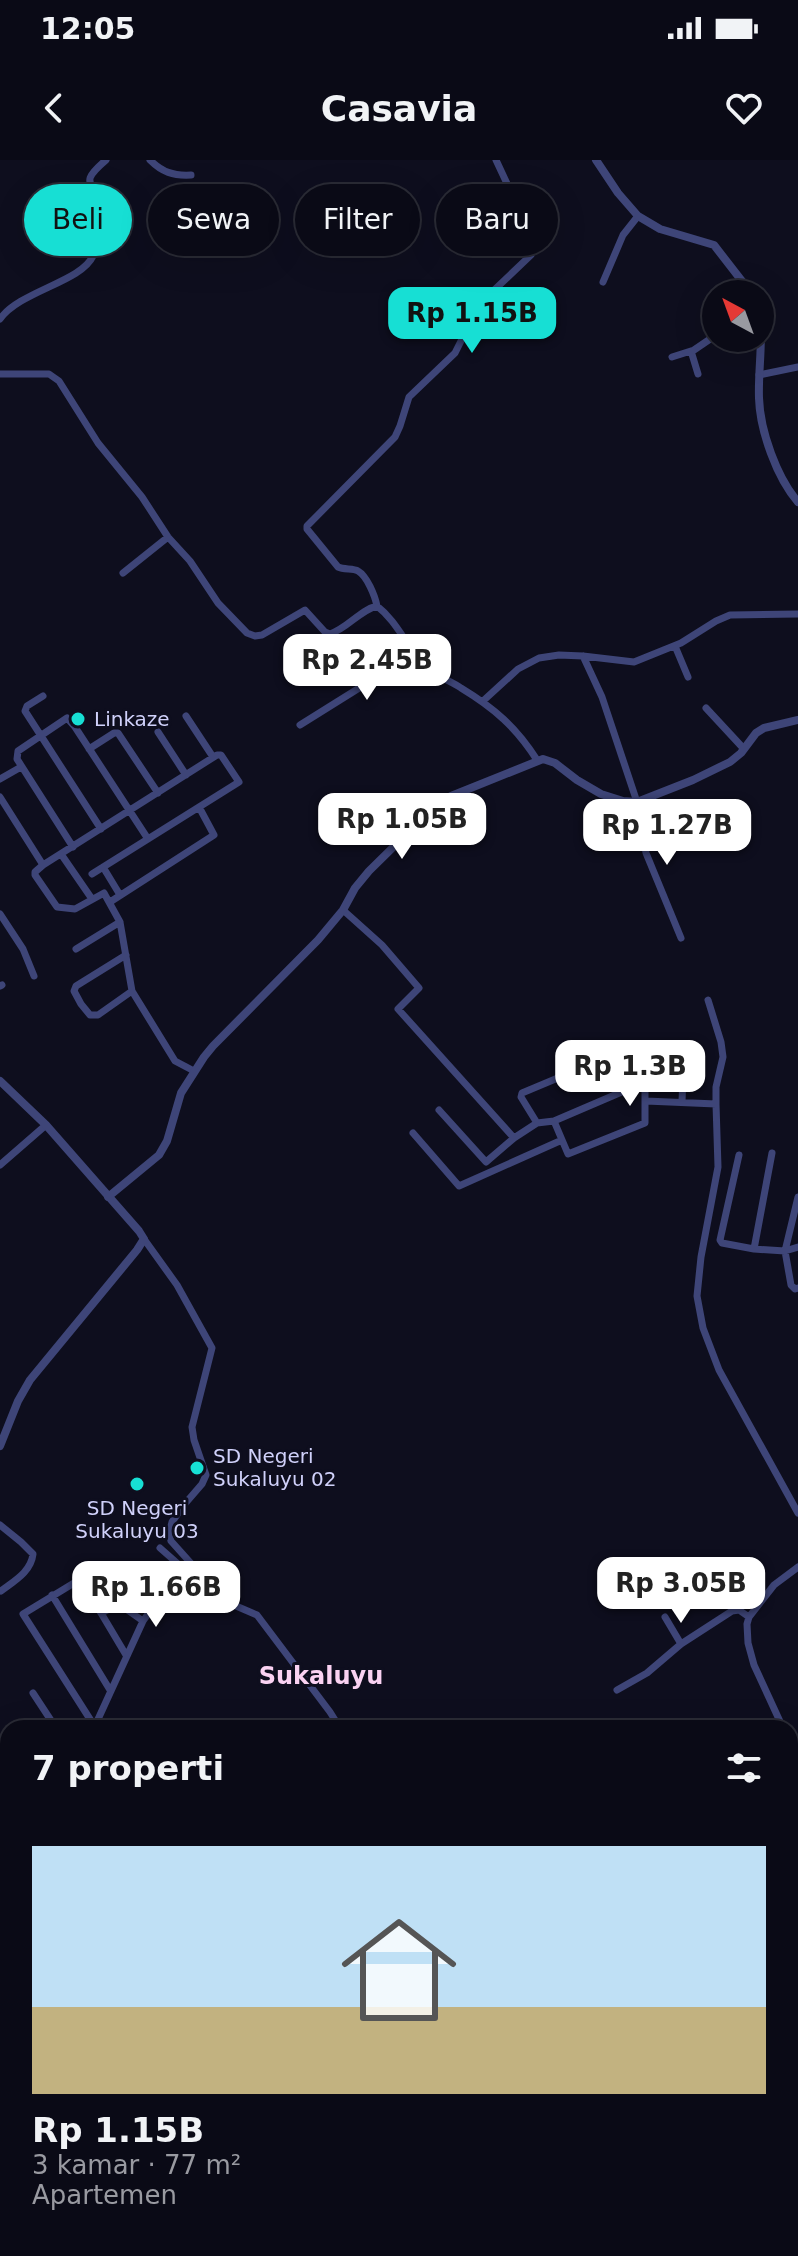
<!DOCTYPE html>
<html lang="id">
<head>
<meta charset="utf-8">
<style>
  :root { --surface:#0a0a16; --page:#181823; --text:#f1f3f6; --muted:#999aa1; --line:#2a2b35; --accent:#17dfd4 }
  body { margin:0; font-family:"DejaVu Sans",sans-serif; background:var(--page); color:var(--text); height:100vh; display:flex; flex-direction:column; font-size:30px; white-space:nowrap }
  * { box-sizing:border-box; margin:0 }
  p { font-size:26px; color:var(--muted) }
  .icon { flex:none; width:44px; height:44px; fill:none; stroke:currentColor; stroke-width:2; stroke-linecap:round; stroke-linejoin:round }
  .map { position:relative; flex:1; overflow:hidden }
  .details { position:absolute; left:0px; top:1560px; width:798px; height:536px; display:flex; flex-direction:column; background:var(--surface); border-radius:24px 24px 0 0; box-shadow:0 8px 32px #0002,0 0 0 2px var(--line) }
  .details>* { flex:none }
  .guide { position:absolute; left:24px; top:24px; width:750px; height:72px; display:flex; gap:16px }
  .needle { width:52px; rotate:319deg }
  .buttons { position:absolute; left:702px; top:120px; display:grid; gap:16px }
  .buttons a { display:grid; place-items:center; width:72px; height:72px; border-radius:50%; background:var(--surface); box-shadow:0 8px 32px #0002,0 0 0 2px var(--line); font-size:40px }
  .price { position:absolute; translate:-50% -68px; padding:0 18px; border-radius:16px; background:#fff; color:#222; font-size:26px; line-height:52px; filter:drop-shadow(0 2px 4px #0008) }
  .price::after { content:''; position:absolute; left:50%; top:48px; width:24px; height:18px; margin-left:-12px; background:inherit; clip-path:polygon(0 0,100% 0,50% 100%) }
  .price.on { background:var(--accent); color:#111 }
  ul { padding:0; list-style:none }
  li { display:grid; align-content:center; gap:16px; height:424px; padding:0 32px }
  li+li { border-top:2px solid var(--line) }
  li span { display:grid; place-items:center; height:248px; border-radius:0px; color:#555 }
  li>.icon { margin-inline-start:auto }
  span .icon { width:144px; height:144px; fill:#fffc; stroke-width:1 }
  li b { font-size:34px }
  h2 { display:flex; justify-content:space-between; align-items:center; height:96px; padding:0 32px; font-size:34px }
  .pill { padding:0 28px; border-radius:36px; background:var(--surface); box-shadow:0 8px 32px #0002,0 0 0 2px var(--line); font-size:28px; line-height:72px }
  .pill.on { background:var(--accent); color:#111 }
  .status { display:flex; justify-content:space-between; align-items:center; height:56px; padding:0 40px; background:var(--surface); direction:ltr }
  .status svg { height:22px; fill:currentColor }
  header { display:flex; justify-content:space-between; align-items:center; height:104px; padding:0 32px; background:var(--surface); font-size:36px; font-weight:800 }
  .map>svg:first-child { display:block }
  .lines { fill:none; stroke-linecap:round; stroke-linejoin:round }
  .minor { stroke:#3e4578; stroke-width:7 }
  .tertiary { stroke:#3e4578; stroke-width:8 }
  .poi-dot { fill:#17dfd4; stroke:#0e0e1e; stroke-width:3 }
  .labels { text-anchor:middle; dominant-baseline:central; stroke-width:6; stroke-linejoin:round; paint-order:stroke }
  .poi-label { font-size:20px; fill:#d0d1fa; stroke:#0e0e1e; text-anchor:start }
  .quarter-label { font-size:24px; font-weight:bold; fill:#fad2f2; stroke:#0e0e1e }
</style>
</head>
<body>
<div class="status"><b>12:05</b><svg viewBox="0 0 49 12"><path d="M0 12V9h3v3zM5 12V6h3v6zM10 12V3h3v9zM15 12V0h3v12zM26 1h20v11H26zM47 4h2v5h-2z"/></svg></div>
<header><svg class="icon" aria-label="back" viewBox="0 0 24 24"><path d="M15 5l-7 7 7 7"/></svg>Casavia<svg class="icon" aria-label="heart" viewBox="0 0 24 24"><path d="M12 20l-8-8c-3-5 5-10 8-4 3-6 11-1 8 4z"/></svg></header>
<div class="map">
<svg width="798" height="2096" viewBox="0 0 798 2096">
  <rect width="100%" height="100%" fill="#0e0e1e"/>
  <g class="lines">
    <path class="minor" d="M150,0C162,12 173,16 191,15
      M603,122L623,75L638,56
      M0,159C20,131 81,122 93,96C97,88 103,55 101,47C93,20 78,24 106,0
      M691,191L698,214
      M672,197L694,190L716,175
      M0,214H49L59,221L98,283L142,337L168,377L190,401L218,443L247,473L255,476L262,475L305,450L325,472L330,474C348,468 360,450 377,446C399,463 408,491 429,509C438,517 451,521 461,528C494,548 516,567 537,600
      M759,215L798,207
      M123,413L168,377
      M377,446C375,436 367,416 358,411C353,408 344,410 338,407L307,369V366L395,277L400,266L409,237L455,193L472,159L490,134L531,95L524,81L527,70L525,62L496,0
      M675,486L688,517
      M583,496L602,537L637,642L646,693L681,778
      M43,536L27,546L25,551L101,669
      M483,541L518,509L539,498L559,495L583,496L634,502L681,483L716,461L730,455L798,454
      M706,548L744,589
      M186,556L213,597
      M300,565L380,515L412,488
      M158,572L186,615
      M89,589L114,573H118L158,633
      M0,619L21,607
      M0,637L43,705L35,712V715L57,747L75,749L104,733L120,762L132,831L175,901L194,911
      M73,687L17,599L18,591L67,558L75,567L148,679
      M61,694L92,739
      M43,705L217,595H221L239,622L92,714
      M103,707L120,735
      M110,742L214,675L199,647
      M343,750L382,785L419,828L398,849L514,978L537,963
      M0,754L23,789L34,816
      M76,789L120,762
      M126,795L76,826L74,831L81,844L90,855H98L132,831
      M0,826L2,825
      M708,840L721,882L723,897L716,927V944L718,1007L701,1097L697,1136L703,1168L719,1210L798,1353
      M646,941L716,944
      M682,942L683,915
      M439,950L486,1002L514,978
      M554,961L645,922V963L568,994L554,961L537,963L521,937L522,933L627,889L631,890L646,913L645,922
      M413,973L459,1026L562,980
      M739,995L720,1080L722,1083L754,1089L785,1091L798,1037
      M0,1005L46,965
      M144,1079L177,1125L212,1188L192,1267L194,1280L206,1315L202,1324L183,1346L172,1362L169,1374L171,1381L197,1410L236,1446L257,1455L330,1552L340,1568
      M798,1087L785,1091L791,1125L795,1129L798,1128
      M754,1089L772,993
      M0,1365L21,1382L33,1394C31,1412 14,1421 1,1431
      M107,1409L84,1423L83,1425L101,1453L119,1444L143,1461
      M141,1415L163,1433
      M83,1425L74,1423L23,1454L95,1567
      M52,1435L110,1530
      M101,1453L126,1495
      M665,1457L681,1484
      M617,1530L647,1513L681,1484L732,1451L739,1450L749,1457
      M33,1533L54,1565L63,1568
      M16,1567L17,1568
      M94,1568L143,1461L180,1410L177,1403L160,1388
      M783,1568L754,1505L748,1483L747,1464L749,1457L774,1425L798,1407
      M790,1581L798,1594
      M0,1647L8,1651
      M8,1736L1,1744L8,1755
      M0,1819L8,1817
      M790,2018H798
      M685,2088L688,2096"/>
    <path class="tertiary" d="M596,0L618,33L638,56L660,69L714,85L752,134
      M760,157C763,184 758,211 759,238C760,271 777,318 798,342
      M0,921L46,965L139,1071L144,1079L137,1090L30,1220L18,1241L0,1286
      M108,1037L159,995L167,981L181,933L204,897L213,886L318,780L343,750L355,728L369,711L429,652L451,636L543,599L555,603L577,620L601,634L623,641L637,642L693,620L730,602L741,593L756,573L764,568L798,560"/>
  </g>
  <g class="poi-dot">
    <circle cx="78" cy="559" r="8"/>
    <circle cx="197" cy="1308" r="8"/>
    <circle cx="137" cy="1324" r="8"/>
  </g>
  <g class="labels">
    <g class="poi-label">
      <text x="94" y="559">Linkaze</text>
      <text x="213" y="1296">SD Negeri<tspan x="213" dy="23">Sukaluyu 02</tspan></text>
      <text x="137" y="1348" text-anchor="middle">SD Negeri<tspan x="137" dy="23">Sukaluyu 03</tspan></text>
    </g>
    <g class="quarter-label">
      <text x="321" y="1516">Sukaluyu</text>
    </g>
  </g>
</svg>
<div class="buttons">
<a><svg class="needle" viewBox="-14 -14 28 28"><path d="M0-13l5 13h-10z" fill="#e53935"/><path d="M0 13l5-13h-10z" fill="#999aa1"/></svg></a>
</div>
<b class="price on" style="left:472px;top:195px">Rp 1.15B</b>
<b class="price" style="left:367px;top:542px">Rp 2.45B</b>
<b class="price" style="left:402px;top:701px">Rp 1.05B</b>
<b class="price" style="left:667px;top:707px">Rp 1.27B</b>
<b class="price" style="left:630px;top:948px">Rp 1.3B</b>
<b class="price" style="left:681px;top:1465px">Rp 3.05B</b>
<b class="price" style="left:156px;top:1469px">Rp 1.66B</b>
<div class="guide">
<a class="pill on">Beli</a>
<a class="pill">Sewa</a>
<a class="pill">Filter</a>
<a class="pill">Baru</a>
</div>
<section class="details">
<h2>7 properti<svg class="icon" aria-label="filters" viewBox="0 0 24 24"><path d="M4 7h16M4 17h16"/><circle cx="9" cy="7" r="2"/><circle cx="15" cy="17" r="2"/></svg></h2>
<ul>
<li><span style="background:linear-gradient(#bfe0f5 65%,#c2b280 0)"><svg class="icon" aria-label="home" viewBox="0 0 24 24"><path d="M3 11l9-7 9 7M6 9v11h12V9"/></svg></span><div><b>Rp 1.15B</b><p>3 kamar · 77 m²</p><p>Apartemen</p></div></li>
</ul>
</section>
</div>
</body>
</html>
